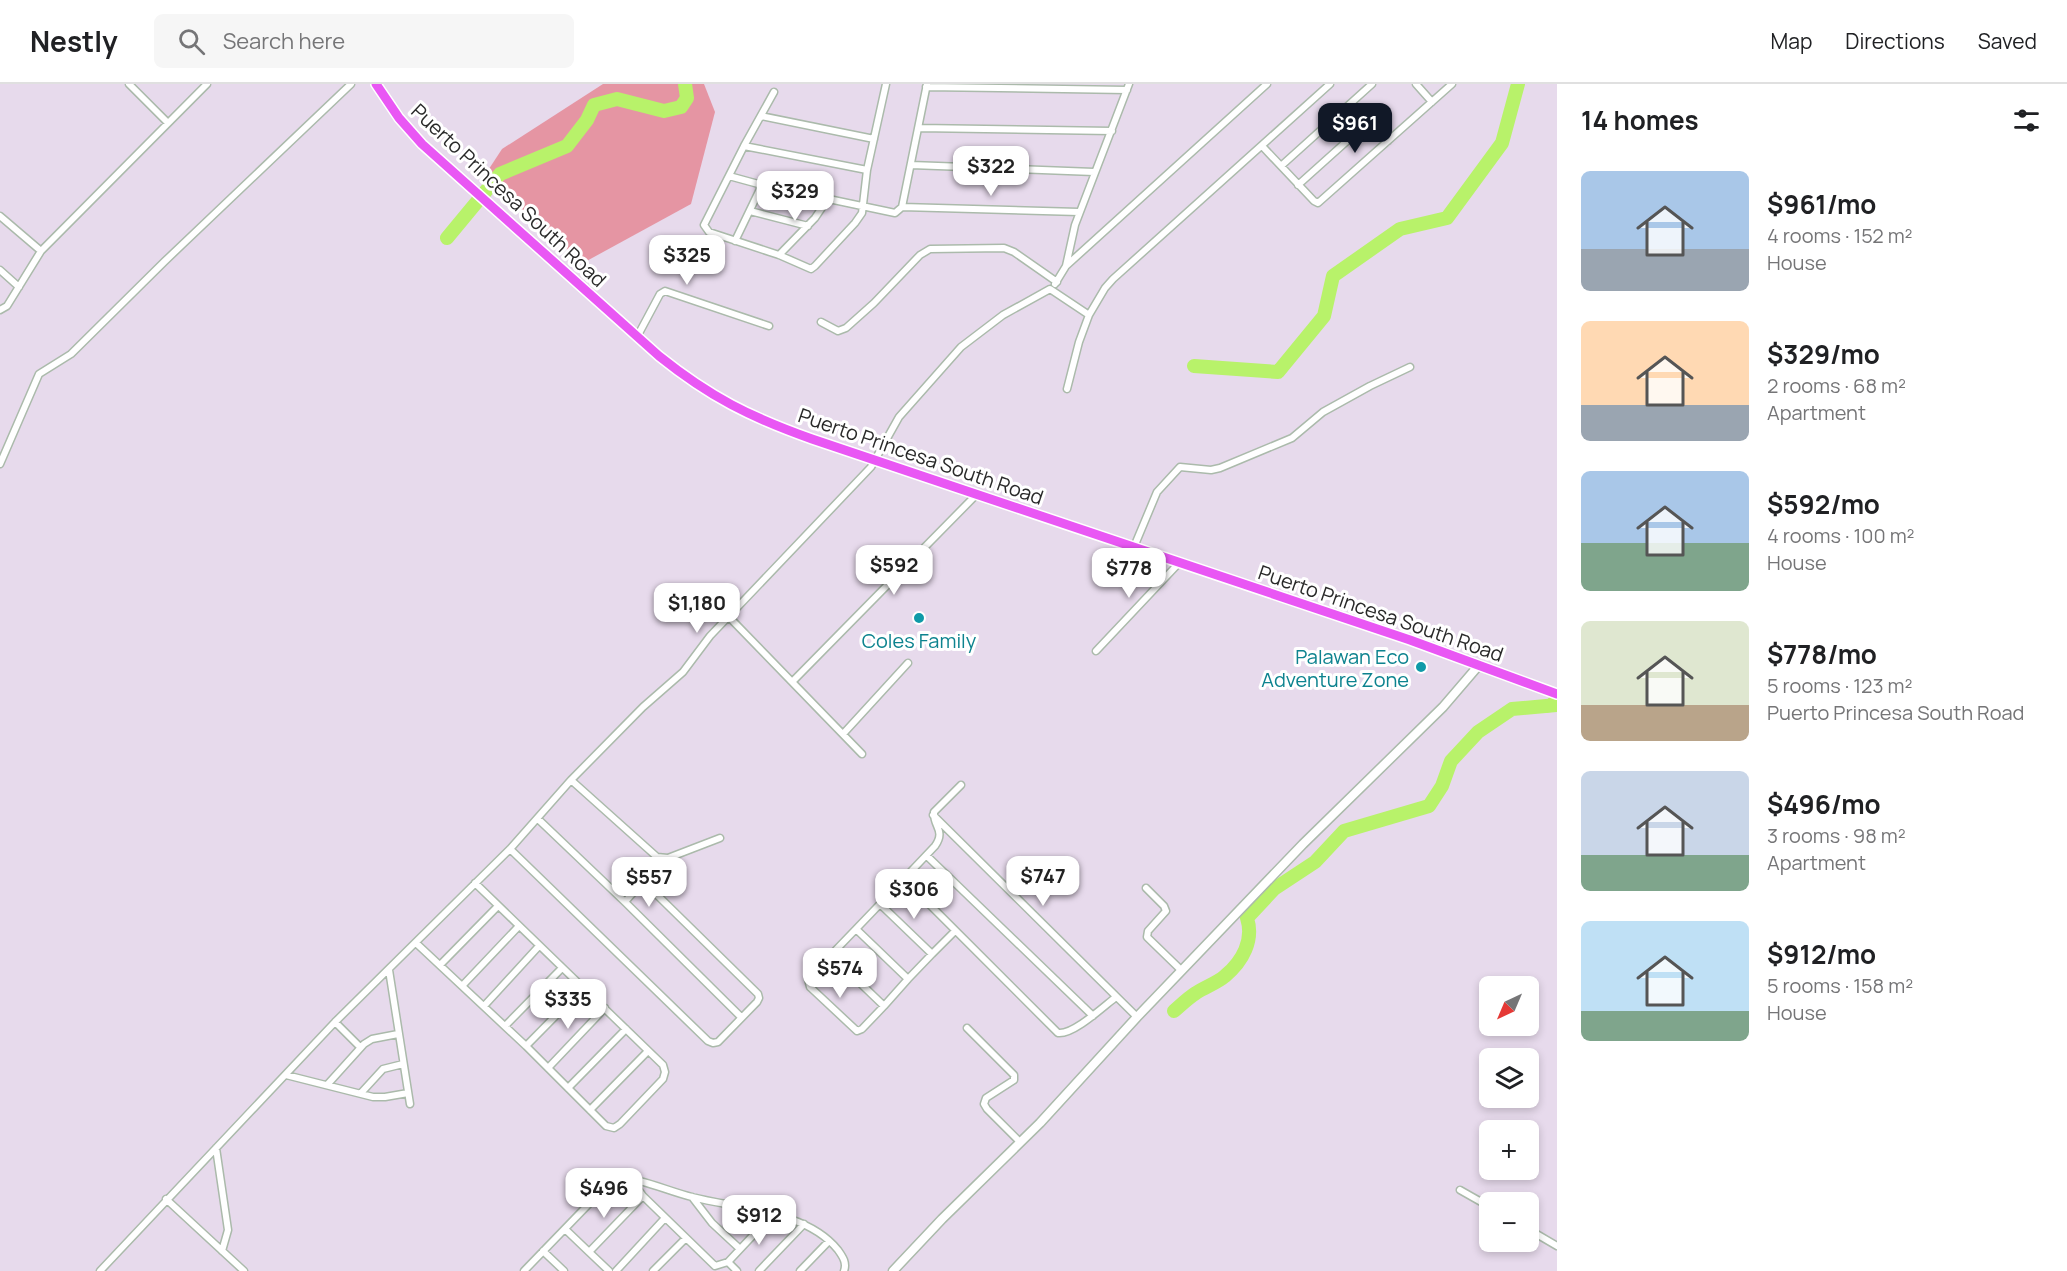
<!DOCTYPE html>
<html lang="en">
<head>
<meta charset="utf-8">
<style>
  :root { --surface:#fff; --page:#f6f6f6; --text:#202124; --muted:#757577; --line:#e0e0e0; --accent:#111827 }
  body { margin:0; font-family:Manrope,sans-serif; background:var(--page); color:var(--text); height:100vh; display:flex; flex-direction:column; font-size:22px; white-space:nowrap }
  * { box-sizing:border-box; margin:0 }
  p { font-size:20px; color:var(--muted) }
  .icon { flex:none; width:33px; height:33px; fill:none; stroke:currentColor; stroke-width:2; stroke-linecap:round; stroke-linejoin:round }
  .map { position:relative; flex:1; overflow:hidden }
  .side { display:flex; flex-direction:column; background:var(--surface); width:510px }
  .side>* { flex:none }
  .needle { width:39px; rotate:224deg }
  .tools { position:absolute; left:1479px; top:892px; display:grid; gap:12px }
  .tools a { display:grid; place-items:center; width:60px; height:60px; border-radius:9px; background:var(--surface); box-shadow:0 3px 9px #0003; font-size:30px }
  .price { position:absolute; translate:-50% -51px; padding:0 14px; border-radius:12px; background:#fff; color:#222; font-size:20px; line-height:39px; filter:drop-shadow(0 2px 3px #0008) }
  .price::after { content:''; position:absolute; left:50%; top:36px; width:18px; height:14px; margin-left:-9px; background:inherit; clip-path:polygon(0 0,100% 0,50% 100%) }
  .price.on { background:var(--accent); color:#fff }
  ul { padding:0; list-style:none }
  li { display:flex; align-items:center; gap:18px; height:150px; padding:0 24px }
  li span { display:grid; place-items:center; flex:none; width:168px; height:120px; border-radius:9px; color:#555 }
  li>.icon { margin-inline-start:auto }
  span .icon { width:72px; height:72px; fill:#fffc; stroke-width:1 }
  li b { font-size:26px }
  h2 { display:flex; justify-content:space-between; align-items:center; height:72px; padding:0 24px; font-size:26px }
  header { display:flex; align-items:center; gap:36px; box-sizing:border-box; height:84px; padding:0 30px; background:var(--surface); border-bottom:2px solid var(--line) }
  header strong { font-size:28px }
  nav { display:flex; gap:33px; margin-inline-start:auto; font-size:21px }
  .search { width:420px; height:54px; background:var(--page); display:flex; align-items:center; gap:15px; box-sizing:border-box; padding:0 21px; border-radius:9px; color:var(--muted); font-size:22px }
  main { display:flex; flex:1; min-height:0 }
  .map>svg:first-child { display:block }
  .green { fill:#e595a3 }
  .water { fill:#b8f26a }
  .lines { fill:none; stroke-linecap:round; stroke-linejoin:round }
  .river { stroke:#b8f26a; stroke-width:14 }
  .street-casing { stroke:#abbaab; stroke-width:9 }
  .secondary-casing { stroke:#abbaab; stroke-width:11 }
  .primary-casing { stroke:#fff; stroke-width:12 }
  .street { stroke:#fff; stroke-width:6 }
  .secondary { stroke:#fff; stroke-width:8 }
  .primary { stroke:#e957f4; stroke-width:9 }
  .culture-dot { fill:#0f9aa8; stroke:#fff; stroke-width:2 }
  .labels { text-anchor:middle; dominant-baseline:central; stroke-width:6; stroke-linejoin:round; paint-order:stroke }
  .street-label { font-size:20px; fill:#292929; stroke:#fff }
  .culture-label { font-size:20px; fill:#0d838f; stroke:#fff }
</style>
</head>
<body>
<header>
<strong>Nestly</strong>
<div class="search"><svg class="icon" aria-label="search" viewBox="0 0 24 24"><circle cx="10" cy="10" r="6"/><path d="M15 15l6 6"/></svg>Search here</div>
<nav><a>Map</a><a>Directions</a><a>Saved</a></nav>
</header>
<main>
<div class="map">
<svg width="1557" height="1187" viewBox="0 0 1557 1187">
  <rect width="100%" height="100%" fill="#e7daec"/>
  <path class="green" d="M603,0H704L715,28L691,120L583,179L483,94L502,65Z"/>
  <path class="water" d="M1557,605V627L1545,629L1544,619Z"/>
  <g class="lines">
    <path class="river" d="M447,154L500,90L567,62L587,36L594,21L617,15L664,27L681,23L687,14L685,0
      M1194,282L1278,288L1324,232L1333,192L1400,145L1447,134L1502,59L1518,0
      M1174,927C1181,921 1188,914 1196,909C1205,903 1217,899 1225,892C1243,877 1254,856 1247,834L1274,805L1315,778L1344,747L1429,722L1442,702L1451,677L1478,648L1512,625L1557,621"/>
    <g class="street-casing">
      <path id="street" d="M129,0L168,39
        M1416,0L1432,18
        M926,3L1127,6
        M774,8L744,62L704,141L709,148L779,171L811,185L815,182L855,139L862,129L867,86L886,0
        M761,32L874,55
        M919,44L1112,47
        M744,62L867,86
        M1262,62L1314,117L1318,119L1452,0
        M911,81L1094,88
        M1281,82L1372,0
        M729,92L762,101L895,129L902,123L927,0
        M1298,101L1366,40L1373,42L1388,57
        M902,123L1079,128
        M750,127L808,142
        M0,132L41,167L207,0
        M735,157L762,101
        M779,171L815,134L827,116
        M1066,182L1267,0
        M0,186L19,203
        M1055,200L1066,182L1075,141L1129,0
        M0,226L7,222L41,167
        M821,238L838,247L846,244L874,219L920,171L930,165L1004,164L1014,168L1057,198
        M637,253L660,210L665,207L769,242
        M1067,305L1079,258L1089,231
        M0,380L39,290L71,270L165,177L351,0
        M1134,463L1157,408L1180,383L1211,386L1220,384L1292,354L1323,328L1370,302L1410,283
        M729,533L862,670
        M1096,567L1179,479
        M793,597L977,410
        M843,650L908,579
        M571,696L657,773L668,774L720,754
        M933,731L1137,933
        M538,735L625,818L741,933
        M510,765L708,957L713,959L718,958L757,918L759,914L758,910L650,804C639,799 632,810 625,818
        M927,772L1093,932
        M904,795L1058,949C1073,951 1103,923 1116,913
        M1146,804L1164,822L1166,827L1148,847L1147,853L1181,886
        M880,820L856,845L908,895L932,870
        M856,845L831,871L884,922L908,895
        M955,847L932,870L880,820L935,762C946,746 933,743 934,728L961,701
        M416,859L526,962L606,1042L614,1044L620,1040L663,995L665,988L663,981L475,799
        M831,871L808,895L810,903L857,947L862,945L884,922
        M440,881L498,822
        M389,886L410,1020
        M462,902L519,842
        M484,922L539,862
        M335,938L360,963
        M505,942L562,884
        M967,944L1014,991V996L986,1014L984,1020L987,1025L1020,1058
        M526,962L583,904
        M548,984L605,924
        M286,991L373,1013H385L408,1009
        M327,1001L364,960L372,955L398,950
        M568,1004L626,945
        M361,1009L383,985L403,980
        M590,1026L648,967
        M216,1064L228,1146L222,1167
        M631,1095L643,1112L715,1182L728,1178L737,1187
        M1460,1106L1490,1123
        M692,1113L712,1139L740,1165
        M166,1115L244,1187
        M565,1145L589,1168L643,1112
        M1528,1145L1557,1162
        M543,1167L564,1187
        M589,1168L609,1187
        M728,1178L772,1131
        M100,1187L335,938L510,765L571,696L643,623L683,588L710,552L871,383L899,333L961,263L1003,231L1050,205L1089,231L1105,204L1113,195L1330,0
        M524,1187L612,1096L620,1093C645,1096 668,1107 692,1113C738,1125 806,1126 838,1166C843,1173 847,1179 844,1187
        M616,1187L665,1134
        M653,1187L686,1154
        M759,1187L804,1140
        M800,1187L829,1157"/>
    </g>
    <g class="secondary-casing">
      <path id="secondary" d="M893,1187L942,1135L1040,1039L1137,933L1303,760L1443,623L1479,581"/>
    </g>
    <g class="primary-casing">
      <path id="primary" d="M376,0L399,34L422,60L659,272C710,313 750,333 812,355L1410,556L1557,610"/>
    </g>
    <use href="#street" class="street"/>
    <use href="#secondary" class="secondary"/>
    <use href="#primary" class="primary"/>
  </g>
  <g class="culture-dot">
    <circle cx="919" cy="534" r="6"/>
    <circle cx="1421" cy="583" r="6"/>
  </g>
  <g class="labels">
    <g class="street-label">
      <text transform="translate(509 111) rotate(43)">Puerto Princesa South Road</text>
      <text transform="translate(921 372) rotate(19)">Puerto Princesa South Road</text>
      <text transform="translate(1381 529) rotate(19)">Puerto Princesa South Road</text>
    </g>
    <g class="culture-label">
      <text x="919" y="556">Coles Family</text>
      <text x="1409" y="572" text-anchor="end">Palawan Eco<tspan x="1409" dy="23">Adventure Zone</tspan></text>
    </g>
  </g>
</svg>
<div class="tools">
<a><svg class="needle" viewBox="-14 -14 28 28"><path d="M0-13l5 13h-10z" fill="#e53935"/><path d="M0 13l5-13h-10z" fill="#757577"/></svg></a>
<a><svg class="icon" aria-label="layers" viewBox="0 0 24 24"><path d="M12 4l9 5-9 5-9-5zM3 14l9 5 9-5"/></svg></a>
<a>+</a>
<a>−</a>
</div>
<b class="price on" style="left:1355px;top:70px">$961</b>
<b class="price" style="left:991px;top:113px">$322</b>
<b class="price" style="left:795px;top:138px">$329</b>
<b class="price" style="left:687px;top:202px">$325</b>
<b class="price" style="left:894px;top:512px">$592</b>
<b class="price" style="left:1129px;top:515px">$778</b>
<b class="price" style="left:697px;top:550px">$1,180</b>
<b class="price" style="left:1043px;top:823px">$747</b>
<b class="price" style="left:649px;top:824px">$557</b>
<b class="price" style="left:914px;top:836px">$306</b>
<b class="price" style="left:840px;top:915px">$574</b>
<b class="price" style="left:568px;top:946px">$335</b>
<b class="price" style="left:604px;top:1135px">$496</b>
<b class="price" style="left:759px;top:1162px">$912</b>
</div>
<section class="side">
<h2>14 homes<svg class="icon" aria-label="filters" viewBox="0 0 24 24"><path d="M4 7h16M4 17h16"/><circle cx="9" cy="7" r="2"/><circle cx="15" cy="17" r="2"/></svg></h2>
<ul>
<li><span style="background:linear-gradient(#a9c7e8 65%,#9aa5b1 0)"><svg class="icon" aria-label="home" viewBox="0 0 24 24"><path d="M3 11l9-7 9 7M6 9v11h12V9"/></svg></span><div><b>$961/mo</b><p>4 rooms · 152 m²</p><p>House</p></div></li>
<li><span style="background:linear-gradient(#ffd9b3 70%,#9aa5b1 0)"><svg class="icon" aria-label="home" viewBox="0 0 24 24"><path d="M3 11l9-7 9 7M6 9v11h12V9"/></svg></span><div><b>$329/mo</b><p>2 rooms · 68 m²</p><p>Apartment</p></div></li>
<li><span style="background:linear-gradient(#a9c7e8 60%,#7fa58c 0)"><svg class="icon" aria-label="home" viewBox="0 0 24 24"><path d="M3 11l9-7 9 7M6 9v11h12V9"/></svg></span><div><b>$592/mo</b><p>4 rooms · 100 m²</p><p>House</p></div></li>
<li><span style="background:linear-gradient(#dfe7d0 70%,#b9a48a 0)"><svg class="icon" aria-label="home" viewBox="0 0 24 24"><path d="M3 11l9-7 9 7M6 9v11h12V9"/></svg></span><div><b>$778/mo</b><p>5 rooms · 123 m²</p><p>Puerto Princesa South Road</p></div></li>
<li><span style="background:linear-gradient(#c9d6e8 70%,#7fa58c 0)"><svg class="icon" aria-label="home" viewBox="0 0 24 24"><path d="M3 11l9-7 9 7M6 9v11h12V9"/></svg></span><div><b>$496/mo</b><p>3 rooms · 98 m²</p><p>Apartment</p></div></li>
<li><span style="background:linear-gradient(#bfe0f5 75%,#7fa58c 0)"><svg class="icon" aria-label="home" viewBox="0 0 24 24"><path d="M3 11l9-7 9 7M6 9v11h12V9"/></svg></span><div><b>$912/mo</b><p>5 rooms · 158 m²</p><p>House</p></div></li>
</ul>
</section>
</main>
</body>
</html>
